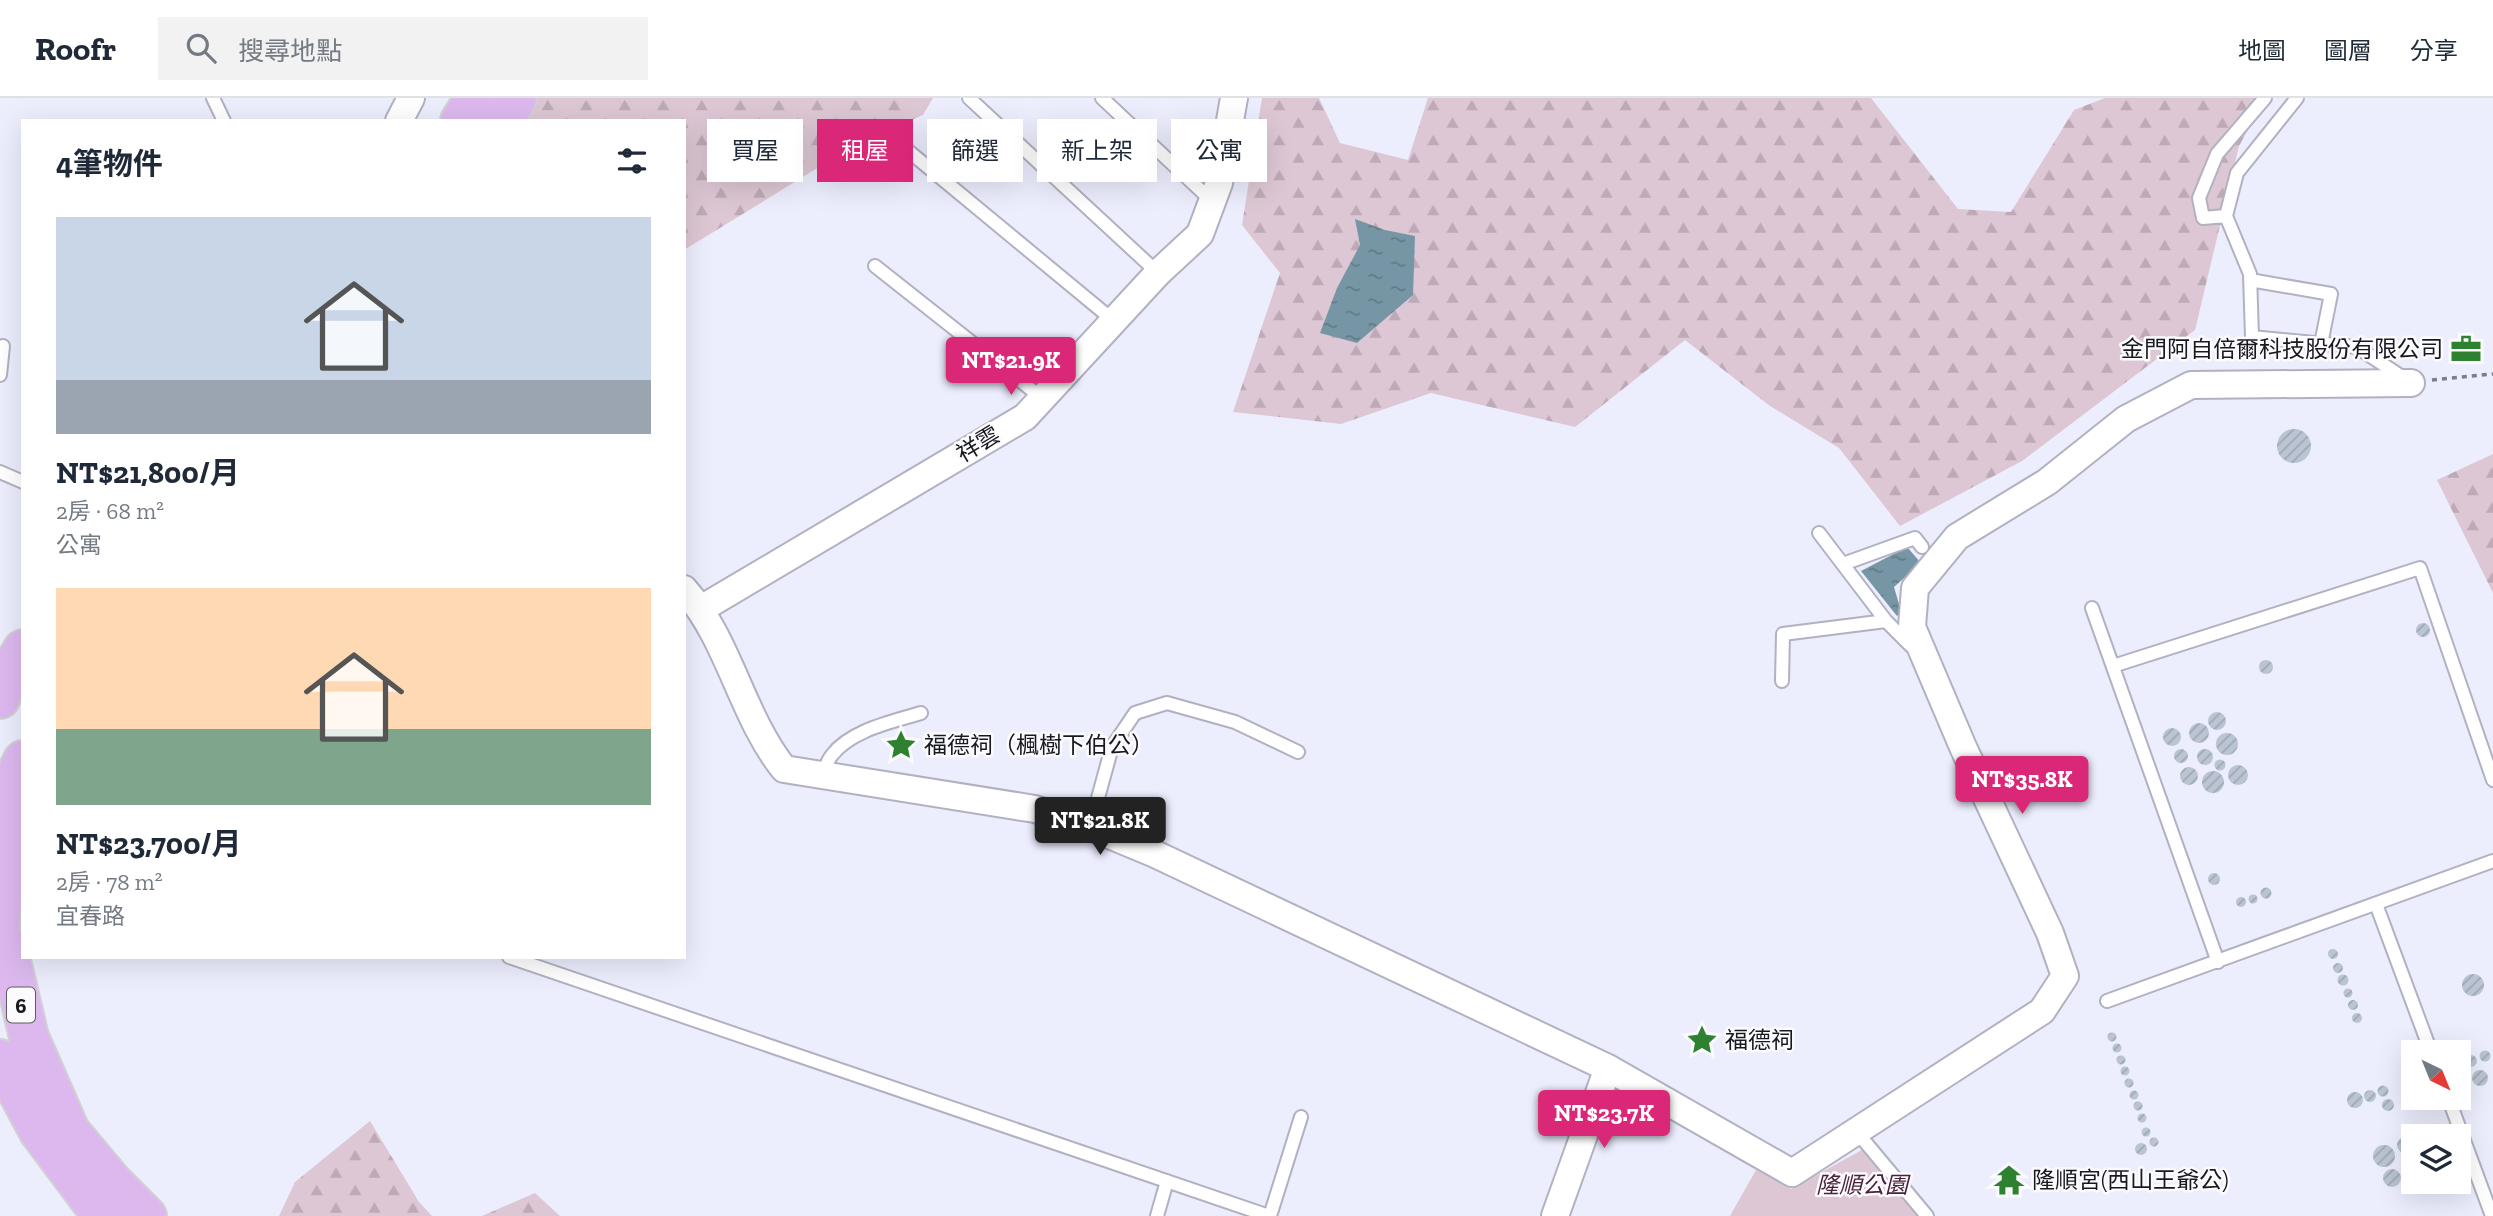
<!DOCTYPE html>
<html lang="zh-TW">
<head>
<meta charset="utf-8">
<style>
  :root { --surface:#fff; --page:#f2f2f3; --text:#1f2937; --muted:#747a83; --line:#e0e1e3; --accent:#db2777 }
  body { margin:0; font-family:"Zilla Slab","Noto Sans TC",serif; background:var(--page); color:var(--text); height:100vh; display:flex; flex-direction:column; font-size:26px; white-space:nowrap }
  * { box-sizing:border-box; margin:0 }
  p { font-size:23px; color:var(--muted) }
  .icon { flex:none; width:38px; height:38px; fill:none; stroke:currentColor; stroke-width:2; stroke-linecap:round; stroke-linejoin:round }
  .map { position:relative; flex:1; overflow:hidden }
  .side { position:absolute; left:21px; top:21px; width:665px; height:840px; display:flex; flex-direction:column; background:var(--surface); border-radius:0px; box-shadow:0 7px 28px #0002 }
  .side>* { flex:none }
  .hud { position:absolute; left:707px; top:21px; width:665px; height:63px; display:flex; gap:14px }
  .needle { width:46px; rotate:137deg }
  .tools { position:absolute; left:2401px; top:942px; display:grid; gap:14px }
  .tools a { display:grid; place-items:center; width:70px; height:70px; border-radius:0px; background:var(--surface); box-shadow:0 7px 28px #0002; font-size:35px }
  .price { position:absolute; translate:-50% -60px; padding:0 16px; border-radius:7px; background:var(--accent); color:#fff; font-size:23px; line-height:46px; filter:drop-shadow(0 2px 4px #0008) }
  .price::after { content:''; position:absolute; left:50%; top:42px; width:21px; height:16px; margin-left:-10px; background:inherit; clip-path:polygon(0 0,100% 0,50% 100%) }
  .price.active { background:#222; color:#fff }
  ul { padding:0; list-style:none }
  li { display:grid; align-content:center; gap:14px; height:371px; padding:0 35px }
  li span { display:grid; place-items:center; height:217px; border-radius:0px; color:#555 }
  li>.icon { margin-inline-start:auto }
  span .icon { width:126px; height:126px; fill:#fffc; stroke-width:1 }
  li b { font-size:30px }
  h2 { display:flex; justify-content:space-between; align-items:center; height:84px; padding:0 35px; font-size:30px }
  .pill { padding:0 24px; border-radius:0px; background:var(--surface); box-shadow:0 7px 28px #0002; font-size:24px; line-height:63px }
  .pill.active { background:var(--accent); color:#fff }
  header { display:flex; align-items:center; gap:42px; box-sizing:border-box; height:98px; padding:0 35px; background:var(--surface); border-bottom:2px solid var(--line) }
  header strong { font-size:33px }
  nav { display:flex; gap:38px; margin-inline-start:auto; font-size:24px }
  .search { width:490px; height:63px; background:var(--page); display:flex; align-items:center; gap:18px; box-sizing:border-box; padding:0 24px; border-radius:0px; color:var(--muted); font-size:26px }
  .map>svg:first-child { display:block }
  .forest { fill:url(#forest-firs) }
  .green { fill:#ddc7d4 }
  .water { fill:url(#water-ripples) }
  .building { fill:url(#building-hatch) }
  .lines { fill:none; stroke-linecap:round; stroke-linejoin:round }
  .lane-casing { stroke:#b1b1c1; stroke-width:16 }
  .street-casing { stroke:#b1b1c1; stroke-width:30 }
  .primary-casing { stroke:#d1d1d2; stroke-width:42 }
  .path { stroke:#7c7d87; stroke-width:3.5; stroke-dasharray:5 5; stroke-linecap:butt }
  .lane { stroke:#fff; stroke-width:12 }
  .street { stroke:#fff; stroke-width:26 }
  .primary { stroke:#dcb8ef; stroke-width:38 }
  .labels { text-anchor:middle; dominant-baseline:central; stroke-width:5; stroke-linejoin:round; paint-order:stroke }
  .shield { fill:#fbfbfe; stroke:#5c5d61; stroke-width:2 }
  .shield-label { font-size:21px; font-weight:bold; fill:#18191e }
  .poi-label { font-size:23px; fill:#18191e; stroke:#fbfbfe; text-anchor:start }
  .street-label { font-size:23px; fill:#18191e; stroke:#fbfbfe }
  .park-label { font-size:23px; font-style:italic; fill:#4a223d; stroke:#fbfbfe }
</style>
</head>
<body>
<header>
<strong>Roofr</strong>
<div class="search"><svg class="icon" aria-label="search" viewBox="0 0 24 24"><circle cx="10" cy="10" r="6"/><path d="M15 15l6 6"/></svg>搜尋地點</div>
<nav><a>地圖</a><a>圖層</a><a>分享</a></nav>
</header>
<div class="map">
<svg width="2493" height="1118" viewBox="0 0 2493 1118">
  <defs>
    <pattern id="forest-firs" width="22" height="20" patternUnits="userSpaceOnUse" patternTransform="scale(1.75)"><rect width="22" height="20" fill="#ddc7d4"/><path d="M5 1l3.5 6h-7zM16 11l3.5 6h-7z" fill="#bdaab6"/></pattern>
    <pattern id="water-ripples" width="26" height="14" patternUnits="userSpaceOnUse" patternTransform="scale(1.75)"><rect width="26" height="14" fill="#7796a5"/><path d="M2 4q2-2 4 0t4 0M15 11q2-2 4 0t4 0" fill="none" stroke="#617a86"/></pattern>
    <pattern id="building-hatch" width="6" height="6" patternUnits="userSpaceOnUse" patternTransform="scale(1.75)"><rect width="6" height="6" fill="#bac4d2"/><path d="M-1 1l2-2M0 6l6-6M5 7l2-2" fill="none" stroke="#9fa8b4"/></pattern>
  </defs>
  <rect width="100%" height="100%" fill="#ecedfd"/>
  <path class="forest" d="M514,0H933L923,17L855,47L684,152V23H499Z
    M1262,0H1319L1340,45L1408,62L1428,0H1871L1958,111L2011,114L2074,12L2105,0H2266L2239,48L2195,232L2022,363L1900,428L1839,350L1770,308L1685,242L1575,329L1431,295L1341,326L1233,314L1280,175L1242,127Z
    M2493,356V495L2437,382Z
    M370,1023L419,1104L432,1118H279L295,1084Z
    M535,1095L560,1118H482Z"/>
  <path class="green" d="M1871,1047L1929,1118H1730L1756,1072L1791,1091Z"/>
  <path class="water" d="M1355,121L1385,132L1415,138L1413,197L1357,245L1320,235L1337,190L1360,147Z
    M1907,449L1921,465L1894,489L1901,513L1897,518L1861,473Z"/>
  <path class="building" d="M2277 348a17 17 0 1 1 34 0a17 17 0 1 1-34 0Z
    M2416 532a7 7 0 1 1 14 0a7 7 0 1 1-14 0Z
    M2259 569a7 7 0 1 1 14 0a7 7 0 1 1-14 0Z
    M2208 623a9 9 0 1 1 18 0a9 9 0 1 1-18 0Z
    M2189 635a10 10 0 1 1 20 0a10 10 0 1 1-20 0Z
    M2163 639a9 9 0 1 1 18 0a9 9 0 1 1-18 0Z
    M2216 646a11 11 0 1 1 22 0a11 11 0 1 1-22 0Z
    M2197 659a8 8 0 1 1 16 0a8 8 0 1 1-16 0Z
    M2174 658a7 7 0 1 1 14 0a7 7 0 1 1-14 0Z
    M2214.5 667a5.5 5.5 0 1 1 11 0a5.5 5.5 0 1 1-11 0Z
    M2228 677a10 10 0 1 1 20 0a10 10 0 1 1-20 0Z
    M2180 678a9 9 0 1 1 18 0a9 9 0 1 1-18 0Z
    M2202 684a11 11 0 1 1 22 0a11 11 0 1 1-22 0Z
    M2208 781a6 6 0 1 1 12 0a6 6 0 1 1-12 0Z
    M2260.5 795a5.5 5.5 0 1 1 11 0a5.5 5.5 0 1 1-11 0Z
    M2248.5 801a4.5 4.5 0 1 1 9 0a4.5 4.5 0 1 1-9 0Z
    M2236 804a5 5 0 1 1 10 0a5 5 0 1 1-10 0Z
    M2328 856a5 5 0 1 1 10 0a5 5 0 1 1-10 0Z
    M2333 870a5 5 0 1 1 10 0a5 5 0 1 1-10 0Z
    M2462 887a11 11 0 1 1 22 0a11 11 0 1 1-22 0Z
    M2337.5 882a5.5 5.5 0 1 1 11 0a5.5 5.5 0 1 1-11 0Z
    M2343.5 895a4.5 4.5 0 1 1 9 0a4.5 4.5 0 1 1-9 0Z
    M2348 907a5 5 0 1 1 10 0a5 5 0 1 1-10 0Z
    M2352 920a5 5 0 1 1 10 0a5 5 0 1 1-10 0Z
    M2107.5 939a4.5 4.5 0 1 1 9 0a4.5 4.5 0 1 1-9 0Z
    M2112.5 950a4.5 4.5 0 1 1 9 0a4.5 4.5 0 1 1-9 0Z
    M2459 951a5 5 0 1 1 10 0a5 5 0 1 1-10 0Z
    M2479.5 958a5.5 5.5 0 1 1 11 0a5.5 5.5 0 1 1-11 0Z
    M2465 963a6 6 0 1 1 12 0a6 6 0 1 1-12 0Z
    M2116.5 962a4.5 4.5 0 1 1 9 0a4.5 4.5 0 1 1-9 0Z
    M2120.5 973a4.5 4.5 0 1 1 9 0a4.5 4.5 0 1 1-9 0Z
    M2472 980a8 8 0 1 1 16 0a8 8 0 1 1-16 0Z
    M2124.5 985a4.5 4.5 0 1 1 9 0a4.5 4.5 0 1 1-9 0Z
    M2377.5 993a5.5 5.5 0 1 1 11 0a5.5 5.5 0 1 1-11 0Z
    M2364 998a6 6 0 1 1 12 0a6 6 0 1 1-12 0Z
    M2129.5 997a4.5 4.5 0 1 1 9 0a4.5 4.5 0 1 1-9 0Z
    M2347 1002a8 8 0 1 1 16 0a8 8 0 1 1-16 0Z
    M2382 1007a6 6 0 1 1 12 0a6 6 0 1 1-12 0Z
    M2133.5 1008a4.5 4.5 0 1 1 9 0a4.5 4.5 0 1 1-9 0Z
    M2137.5 1020a4.5 4.5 0 1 1 9 0a4.5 4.5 0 1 1-9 0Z
    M2141.5 1034a4.5 4.5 0 1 1 9 0a4.5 4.5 0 1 1-9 0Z
    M2419,1032L2428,1033L2431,1038H2414Z
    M2397 1047a8 8 0 1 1 16 0a8 8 0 1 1-16 0Z
    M2149.5 1044a4.5 4.5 0 1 1 9 0a4.5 4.5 0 1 1-9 0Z
    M2135 1051a6 6 0 1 1 12 0a6 6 0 1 1-12 0Z
    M2373 1058a11 11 0 1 1 22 0a11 11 0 1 1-22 0Z
    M2402 1065a6 6 0 1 1 12 0a6 6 0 1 1-12 0Z
    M2383 1080a9 9 0 1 1 18 0a9 9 0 1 1-18 0Z"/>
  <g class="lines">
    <g class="lane-casing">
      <path id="lane" d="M213,0L224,23
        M969,0L1158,175
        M1102,0L1212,103
        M2297,0L2237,75L2226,118L2250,176L2252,239L2357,249L2405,281
        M906,51L1114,223
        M2226,118L2203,120L2199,100L2217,56L2265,0
        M875,168L1042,300
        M2250,182L2331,196L2321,246
        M0,277L3,248
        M0,374L23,384
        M1819,435L1886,523
        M1843,466L1915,440L1922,449
        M2092,510L2218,864
        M2113,568L2420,470L2493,682
        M1782,583L1783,536L1886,523L1911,548
        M822,677C825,671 827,663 832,657C851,632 892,624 921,615
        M1090,729L1112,649L1135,615L1167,605L1235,624L1298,654
        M2376,806L2431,954
        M509,859L1269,1118
        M2107,903L2493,763
        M2448,999L2492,1118
        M1856,1033L1927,1118
        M1157,1118L1167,1083
        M1270,1118L1301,1019"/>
    </g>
    <g class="street-casing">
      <path id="street" d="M399,23L411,0
        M684,491C730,543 741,617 784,671L1035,711L1090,729L1155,756L1608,970L1792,1075L2042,913L2065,878L2050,835L1963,649L1912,529L1915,490L1957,439L2047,384L2126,321L2191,287L2411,285
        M701,511L1025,319L1158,175L1200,136L1219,85L1234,0
        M1555,1118L1608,970"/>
    </g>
    <g class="primary-casing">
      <path id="primary" d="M460,23L474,0
        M503,23L517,0
        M0,601L14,566L23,551
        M23,662L19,670L6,745L0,833L12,867L29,939L70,1033L112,1083L147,1118
        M0,961L39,1034L102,1118"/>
    </g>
    <path class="path" d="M2432,282L2493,276"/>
    <use href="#lane" class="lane"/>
    <use href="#street" class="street"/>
    <use href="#primary" class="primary"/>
  </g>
  <defs>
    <g id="office-bare" transform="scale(2.415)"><path d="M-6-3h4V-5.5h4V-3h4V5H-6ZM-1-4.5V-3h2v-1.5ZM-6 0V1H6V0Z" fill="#2e822f" stroke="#fbfbfe" stroke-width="2.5" paint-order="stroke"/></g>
    <g id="sight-bare" transform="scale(2.415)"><path d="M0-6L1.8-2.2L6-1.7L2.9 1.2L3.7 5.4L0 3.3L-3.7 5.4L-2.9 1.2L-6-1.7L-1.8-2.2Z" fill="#2e822f" stroke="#fbfbfe" stroke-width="2.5" paint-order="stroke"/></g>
    <g id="temple-bare" transform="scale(2.415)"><path d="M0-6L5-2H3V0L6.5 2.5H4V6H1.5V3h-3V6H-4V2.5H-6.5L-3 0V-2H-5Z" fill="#2e822f" stroke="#fbfbfe" stroke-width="2.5" paint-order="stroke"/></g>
  </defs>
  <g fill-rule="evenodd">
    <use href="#office-bare" x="2466" y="251"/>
    <use href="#sight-bare" x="901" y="647"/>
    <use href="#sight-bare" x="1702" y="942"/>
    <use href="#temple-bare" x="2009" y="1082"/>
  </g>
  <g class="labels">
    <rect class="shield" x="7" y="889.5" width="28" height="35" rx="5"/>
    <g class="shield-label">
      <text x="21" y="907">6</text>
    </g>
    <g class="poi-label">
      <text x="2443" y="251" text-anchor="end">金門阿自倍爾科技股份有限公司</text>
      <text x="924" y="647">福德祠（楓樹下伯公）</text>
      <text x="1725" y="942">福德祠</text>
      <text x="2032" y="1082">隆順宮(西山王爺公)</text>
    </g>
    <g class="street-label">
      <text transform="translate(978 346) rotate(-31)">祥雲</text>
    </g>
    <g class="park-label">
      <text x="1862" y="1087">隆順公園</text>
    </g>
  </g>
</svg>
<div class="tools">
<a><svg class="needle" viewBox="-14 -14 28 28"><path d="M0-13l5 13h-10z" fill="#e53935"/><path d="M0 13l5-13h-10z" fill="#747a83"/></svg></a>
<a><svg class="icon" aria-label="layers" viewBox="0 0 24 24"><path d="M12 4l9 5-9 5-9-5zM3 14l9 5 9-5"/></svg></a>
</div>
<b class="price" style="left:1011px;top:299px">NT$21.9K</b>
<b class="price" style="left:2022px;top:718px">NT$35.8K</b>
<b class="price active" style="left:1100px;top:759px">NT$21.8K</b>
<b class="price" style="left:1604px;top:1052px">NT$23.7K</b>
<div class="hud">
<a class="pill">買屋</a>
<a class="pill active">租屋</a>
<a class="pill">篩選</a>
<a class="pill">新上架</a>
<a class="pill">公寓</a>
</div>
<section class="side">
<h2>4筆物件<svg class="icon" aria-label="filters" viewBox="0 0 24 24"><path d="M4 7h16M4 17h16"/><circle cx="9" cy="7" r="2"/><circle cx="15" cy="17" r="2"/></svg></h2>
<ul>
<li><span style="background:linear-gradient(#c9d6e8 75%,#9aa5b1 0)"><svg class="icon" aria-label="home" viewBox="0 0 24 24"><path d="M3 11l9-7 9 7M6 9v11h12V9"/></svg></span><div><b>NT$21,800/月</b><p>2房 · 68 m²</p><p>公寓</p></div></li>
<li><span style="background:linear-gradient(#ffd9b3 65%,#7fa58c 0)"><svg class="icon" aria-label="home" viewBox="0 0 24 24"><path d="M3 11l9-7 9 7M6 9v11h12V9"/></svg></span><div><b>NT$23,700/月</b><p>2房 · 78 m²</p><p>宜春路</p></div></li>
</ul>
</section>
</div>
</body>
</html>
